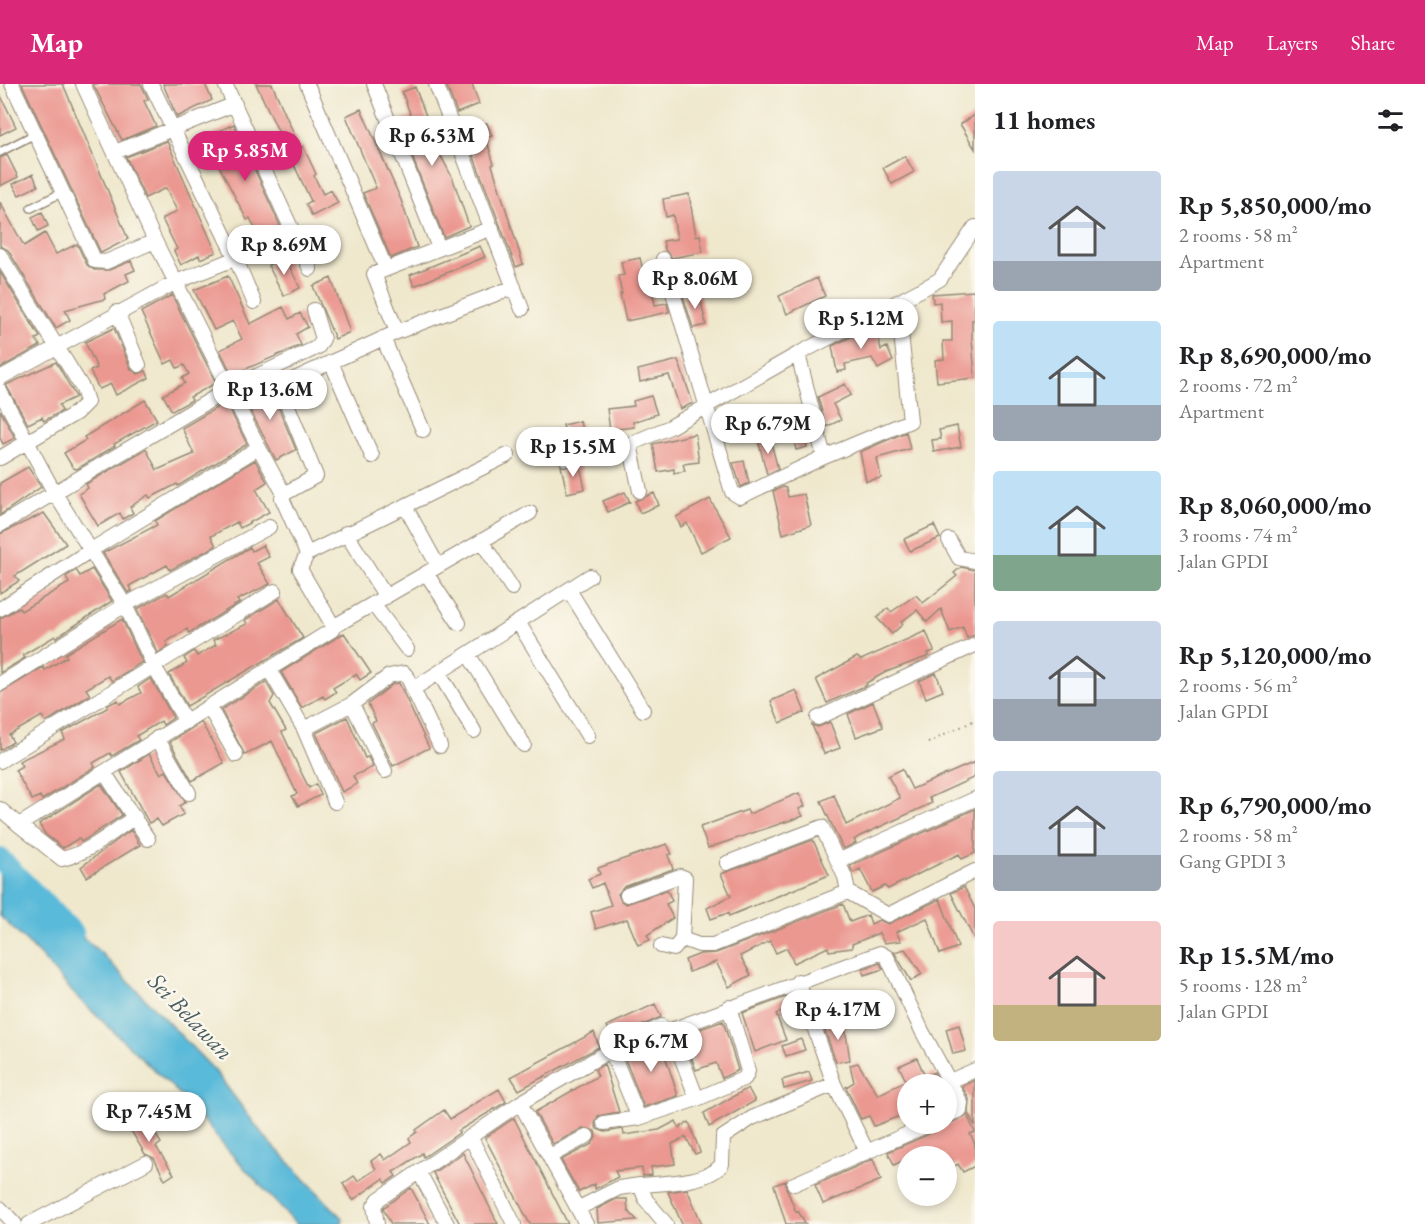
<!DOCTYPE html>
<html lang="en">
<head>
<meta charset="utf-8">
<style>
  :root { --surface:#fff; --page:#f6f6f6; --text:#202124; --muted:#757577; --accent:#db2777 }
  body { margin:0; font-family:"EB Garamond",serif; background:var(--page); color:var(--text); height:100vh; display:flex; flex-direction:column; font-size:22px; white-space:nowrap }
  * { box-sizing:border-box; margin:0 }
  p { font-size:20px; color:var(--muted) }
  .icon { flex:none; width:33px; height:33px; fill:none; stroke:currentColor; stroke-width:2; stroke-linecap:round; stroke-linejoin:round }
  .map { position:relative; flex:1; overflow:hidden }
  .side { display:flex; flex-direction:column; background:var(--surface); width:450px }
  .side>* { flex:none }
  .fabs { position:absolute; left:897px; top:990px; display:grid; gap:12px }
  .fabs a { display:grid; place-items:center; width:60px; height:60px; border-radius:50%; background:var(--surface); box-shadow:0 3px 9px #0003; font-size:30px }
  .price { position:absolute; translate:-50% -51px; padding:0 14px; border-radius:21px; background:#fff; color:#222; font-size:20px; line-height:39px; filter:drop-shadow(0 2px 3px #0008) }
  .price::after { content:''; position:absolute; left:50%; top:36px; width:18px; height:14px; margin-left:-9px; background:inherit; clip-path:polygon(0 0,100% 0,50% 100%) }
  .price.current { background:var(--accent); color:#fff }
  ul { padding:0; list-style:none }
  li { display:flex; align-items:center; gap:18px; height:150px; padding:0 18px }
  li span { display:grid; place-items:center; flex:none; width:168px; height:120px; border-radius:6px; color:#555 }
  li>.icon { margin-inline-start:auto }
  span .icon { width:72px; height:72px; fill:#fffc; stroke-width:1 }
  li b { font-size:26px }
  h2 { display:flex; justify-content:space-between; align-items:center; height:72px; padding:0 18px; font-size:26px }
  header { display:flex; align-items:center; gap:36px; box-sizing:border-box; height:84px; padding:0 30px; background:var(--accent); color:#fff }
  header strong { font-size:28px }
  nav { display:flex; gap:33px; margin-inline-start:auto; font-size:21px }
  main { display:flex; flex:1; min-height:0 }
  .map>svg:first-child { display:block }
  .water { fill:#5abad9; stroke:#4a727c; stroke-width:1.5 }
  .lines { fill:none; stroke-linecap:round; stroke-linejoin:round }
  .river { stroke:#5abad9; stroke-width:22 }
  .building { fill:#eb9891 }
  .lane-casing { stroke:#958976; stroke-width:10 }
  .street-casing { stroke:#958976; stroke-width:16 }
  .path { stroke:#958976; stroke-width:2; stroke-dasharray:1.5 4.5; stroke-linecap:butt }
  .lane { stroke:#fff; stroke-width:7 }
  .street { stroke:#fff; stroke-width:14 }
  .labels { text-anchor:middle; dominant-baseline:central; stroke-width:5; stroke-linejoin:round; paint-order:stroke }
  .water-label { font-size:24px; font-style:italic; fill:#465c5f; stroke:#fbf7ec }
</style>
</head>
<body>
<header>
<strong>Map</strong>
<nav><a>Map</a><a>Layers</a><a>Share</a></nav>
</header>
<main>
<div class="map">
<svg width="975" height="1140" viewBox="0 0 975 1140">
  <rect width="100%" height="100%" fill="#fbf7ec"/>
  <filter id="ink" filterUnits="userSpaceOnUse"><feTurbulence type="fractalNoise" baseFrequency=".0167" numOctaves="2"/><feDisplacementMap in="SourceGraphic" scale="12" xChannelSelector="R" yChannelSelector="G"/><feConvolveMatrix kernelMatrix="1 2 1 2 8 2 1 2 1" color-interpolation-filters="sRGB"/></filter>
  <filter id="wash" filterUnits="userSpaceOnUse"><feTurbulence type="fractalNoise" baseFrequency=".008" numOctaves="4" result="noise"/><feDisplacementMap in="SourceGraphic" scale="24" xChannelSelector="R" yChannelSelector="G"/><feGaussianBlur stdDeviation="1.35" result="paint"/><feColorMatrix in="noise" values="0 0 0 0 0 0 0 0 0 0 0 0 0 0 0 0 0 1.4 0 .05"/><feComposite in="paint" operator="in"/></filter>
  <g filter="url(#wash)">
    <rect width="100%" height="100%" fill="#efe8cd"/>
    <path class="water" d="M0,779L45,822L100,868L215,987L263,1051L342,1134V1140H296L226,1064L189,1019L76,912L40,871L0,832Z"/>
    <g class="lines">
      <path class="river" d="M0,775L73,849"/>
    </g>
    <g id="blocks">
      <path class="building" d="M22,0H63L128,155L101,169Z
        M93,0H141L148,15L144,17L156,42L122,56Z
        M163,0H205L212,16L177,33Z
        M256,0H272L300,64L303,62L316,90L314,92L323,110L331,106L338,119L312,132L306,120L311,117Z
        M446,0H472L479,20L457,29Z
        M415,3L442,74L453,95L469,142L444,153L398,37L411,32L402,8Z
        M0,10L16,43L0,51Z
        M361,25L401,116L417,163L391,174L363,109L376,104L346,32Z
        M975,31V65L960,40Z
        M487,39L492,52L486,54L494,80L492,81L523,180L516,183L464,47Z
        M234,40L282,146L260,155L250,134L247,136L213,70L220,67L212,50Z
        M167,57L216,168L200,175L199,171L181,181L174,167L177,165L162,135L177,127L166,104L145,114L126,73Z
        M7,71L18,93L0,102V74Z
        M905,72L914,88L892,100L883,84Z
        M33,90L38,102L19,111L13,100Z
        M689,110L696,152L700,151L703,168L672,174L665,166L663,157L677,155L673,131L666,133L663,115Z
        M0,118L24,162L45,149L56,170L77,160L87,181L94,186H109L131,177L135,186L126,190L129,197L104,210L105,215L65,226L70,236L56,244L8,166L0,162Z
        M42,128L48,142L38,147L32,133Z
        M480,162L485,173L414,202L410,191Z
        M285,173L300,204L284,212L268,181Z
        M640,174L643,187L653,185L655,195L650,196L655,221L667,219L669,228L626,237L620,210H622L618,192L624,191L621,178Z
        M0,188L40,253L36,255L40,262L0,284Z
        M228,192L250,240L283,223L289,235L300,229L308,243L296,250L301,261L232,291L220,266L242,255L233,237L214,246L194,206Z
        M331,194L350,248L335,255L313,202Z
        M817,194L825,212L787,230L779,212Z
        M974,207L975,236H972V254L975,294L937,298L935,276L944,275L943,257H952V237L941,238L940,218L933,219L932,210Z
        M699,208L706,241L693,244L683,212Z
        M172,211L216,299L190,313L192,316L172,327L163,311L185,299L182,294L189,290L184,281L177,284L173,276L165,280L141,228Z
        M875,241L881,266L887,263L893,277L878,285L872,274L845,280L846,286L837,288L832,262Z
        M114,244L131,285L138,290L146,287L149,294L116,311L111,300L99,305L90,287L97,284L85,258Z
        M678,276L693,319L680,325L669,291L640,298L638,286Z
        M56,278L76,313L59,321L62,327L44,337L42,333L28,340L6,301Z
        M264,299L275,321L277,320L296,366L276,376L247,320L250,319L245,308Z
        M845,300L851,311L833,320L841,336L826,343L818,313Z
        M651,312L657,330L633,338L634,343L610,346L607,325L634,322L633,317Z
        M145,316L157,336L114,360L115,362L77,385L73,384L64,369L86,356L84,353Z
        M226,318L247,360L178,402L177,400L150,414L148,411L130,423L133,429L123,435L120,429L98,442L79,410L88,404L86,400L146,365L157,386L194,370L182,344Z
        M0,326L15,354L3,360L0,354Z
        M580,337L584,356L568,361L563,341Z
        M801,338L807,363L796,366L791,341Z
        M957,342L961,363L934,368L932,356L941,355L939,346Z
        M906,348L910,365L877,374L881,394L866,397L860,368Z
        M695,350L699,378L683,380L685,387L674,389V385L658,388L653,360Z
        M769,351L778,385L767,390L758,356Z
        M255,376L267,398L256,405L269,428L240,444L237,438L211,452L216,462L170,486L167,481L129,502L132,507L128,509L103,469L157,441L155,437Z
        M744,377L749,399L741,403L733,379Z
        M580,381L585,405L567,409L561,382Z
        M28,383L41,403L0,431V399Z
        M783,403L786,404L788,413L804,410L811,441L783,450L773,407Z
        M625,408L630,418L608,428L603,417Z
        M654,409L659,421L640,429L635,417Z
        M710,415L731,453L701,468L687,439L681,443L676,433Z
        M44,429L66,460L15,492L19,497L0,509V450Z
        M934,441L940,454L910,467L904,455Z
        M263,461L269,473L257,479L270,500L237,516L239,519L189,549L187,545L166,558L168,562L158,569L137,525L167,509L169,512L250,463L252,467Z
        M961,483L975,486V551L967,554L963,543L950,548L941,525L927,538L917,526L901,538L903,540L892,550L877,534L888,524L891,528L916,511L923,519L957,492L954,489Z
        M92,485L112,517L56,554L55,552L23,571L25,574L0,589V534L19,524L21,527L69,499L66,493L76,486L80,492Z
        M279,515L303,554L187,622L169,590L187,579L184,574L194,567L197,572L216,561L213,556L247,540L245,536Z
        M122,535L142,578L112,597L108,592L86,605L90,611L46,638L42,632L9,651L13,658L0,666V609L43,583L45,586L67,573L65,570Z
        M926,547L934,567L928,569L929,572L886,588L866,599L867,601L827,619L816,595L857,573L861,576Z
        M344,549L371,589L360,596L356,590L333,604L336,608L325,615L323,612L302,624L281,588Z
        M936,589L943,607L926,614L919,597Z
        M151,594L173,634L163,641L161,637L136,652L139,656L112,672L110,669L93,679L95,683L42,716L40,712L32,716L15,686L22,682L19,677L65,655L62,649L107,624L108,621L118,616L120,620L141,609L138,603Z
        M266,598L274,612L270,619L286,646L282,648L298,682L309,704L316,700L321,711L298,722L292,712L297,710L272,657L245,671L221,626Z
        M399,599L429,664L393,682L372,639L376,637L368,620L393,600Z
        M796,606L805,628L780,639L771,617Z
        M873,618L883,643L856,653L848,630Z
        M347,633L365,674L368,673L373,683L353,692L357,700L342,708L316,649Z
        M201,638L224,679L192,697L170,658Z
        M830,638L840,664L824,670L812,641L818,643Z
        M149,670L161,690L166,687L186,718L179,722L184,730L162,742L157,735L149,739L121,688Z
        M975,678V693L929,714L932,719L860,752L854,756L856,759L843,765L821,717L834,711L846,741L900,714L888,692L902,685L912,705Z
        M101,700L122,731L86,755L81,758L79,754L63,764L45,750L39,740Z
        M799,709L805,722L799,725L803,732L708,764L700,743L747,726L749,730Z
        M975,725V769L962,775L959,770L888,805L885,802L872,808L860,785L853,789L850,782Z
        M131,746L140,761L87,793L81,783Z
        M813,756L829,791L729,832L728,829L711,835L707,824L731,812L721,790Z
        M667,760L672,770L668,771L673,785L624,803L618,810L621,817L626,820L667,806L672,817L666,820L673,834L647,851L650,856L638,861L627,835L596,845L591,828L611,821L603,799L592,804L588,795L600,790L598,784Z
        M964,803L975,825V857L951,809Z
        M940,815L958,863L940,870L927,834L896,848L901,857L884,859L879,849L852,860V864L829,867L828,863L794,879L787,864L776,869L770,857L740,872L751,891L729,903L716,878L689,888L685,876L700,870L716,869L843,820L850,838L868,831L871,840L879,836L888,840Z
        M905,865L922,890L911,897L894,868Z
        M880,879L883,885L864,891L862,885Z
        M786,913L790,924L776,930L786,956L755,968L742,929Z
        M655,920L661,933L613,955L607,942Z
        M723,937L738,986L722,994L716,979L696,986L683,951Z
        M844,937L850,976L836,978L823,941Z
        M959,941L966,967L953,970L946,945Z
        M594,948L599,963L519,1006L511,993Z
        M659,953L678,1012L644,1023L623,970Z
        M801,955L805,966L786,972L782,962Z
        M917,974L925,992L934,988L941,1000H908V1029L874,1042L869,1032L861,1035L846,1003L854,998L850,981L858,979L878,1011L906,997L899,982Z
        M604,980L619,1028L598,1032L595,1040L597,1045L605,1048L623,1045L624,1051L659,1046L676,1037L679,1044L689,1038L700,1068L695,1070L686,1053L672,1060L675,1080L651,1083L652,1091L643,1092L642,1084L615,1087L618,1093L595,1105V1100L579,1108L561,1076L592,1060L596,1053L595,1047L583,1044L553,1060L535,1028L598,992L595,986Z
        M809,988L812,997L784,1005L782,996Z
        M975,996V1042L968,1029L969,1015L962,1002Z
        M748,1004L755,1017L709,1043L704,1029Z
        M499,1005L506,1018L458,1047L459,1049L424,1073L422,1069L420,1071L393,1088L396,1092L386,1099L383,1095L353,1116L343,1100L354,1092L358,1097L376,1085L371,1077L381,1070L385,1076L411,1058L409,1054L417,1048L416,1046L444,1026L450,1035Z
        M143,1030L161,1059L156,1063L174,1090L165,1096L154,1074L145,1070L127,1040Z
        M967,1031L975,1048L970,1050L975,1060V1082L963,1088L958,1080L946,1087V1072H927L924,1066L894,1081L888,1068L934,1048L939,1040H949Z
        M514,1034L518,1042L568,1140H530L485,1054Z
        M463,1069L498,1140H460L433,1089Z
        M873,1075L881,1096L823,1120L815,1101Z
        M786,1097V1103L796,1128L798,1127L806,1140H786L774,1101Z
        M411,1104L430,1140H391L383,1124Z
        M687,1105L702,1140H682L668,1108Z
        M616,1115H627L628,1127L637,1136L598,1139L597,1125Z"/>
    </g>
  </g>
  <g filter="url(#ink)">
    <use href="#blocks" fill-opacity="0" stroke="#958976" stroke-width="1.5"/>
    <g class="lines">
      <g class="lane-casing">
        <path id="lane" d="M0,68L35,50
          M31,124L61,109"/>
      </g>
      <g class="street-casing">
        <path id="street" d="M12,0L95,177L106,178L155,157
          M151,0L235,173L254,218
          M225,0L310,185
          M307,0L386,185
          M374,0L439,164
          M436,0L522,225
          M115,68L235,20
          M492,144L374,190L397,248L514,203
          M0,171L83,305L87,318L76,329L0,374
          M663,175L732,408L740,413L824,373L910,337L898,219
          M117,228L139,281
          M383,254L423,346
          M798,270L824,373
          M331,278L372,372
          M0,294L176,198L294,151
          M0,307L54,408L125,521L154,582L186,638
          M630,360L640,407
          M258,362L284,410
          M566,375L630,360L670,343L798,270L930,201L940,195L975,143
          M405,422L508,371
          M0,441L229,305L318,263L323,255L314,226
          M346,449L386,513
          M949,456L959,474L975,477
          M482,458L512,504
          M307,470L405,422L438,482
          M426,489L459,539
          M569,506L643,626
          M373,520L407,565
          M0,525L91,466L255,366L258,362L155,157L83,0
          M518,538L588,652
          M333,543L530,429
          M468,570L524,661
          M270,587L304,645
          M439,589L474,647
          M0,600L125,521L269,443
          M413,605L590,492
          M352,620L385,687
          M209,623L236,671
          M818,634L975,561
          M157,654L189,709
          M0,677L275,507
          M104,688L148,755
          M335,718L304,645L352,620L389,592L404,589L408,594L440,662
          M0,725L19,741L332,546V540L300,485L307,470L282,414L284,410L316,392L282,307L290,297L397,248
          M19,741L62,775C89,769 112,748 135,733
          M838,777L975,715
          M727,779L822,743L845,793L848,808L888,831L975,787
          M627,811L680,792L685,794L682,855L674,865L661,862
          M682,855L699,861H713L848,808
          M798,897L834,1000L867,1068
          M661,942L611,966L639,1034L697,1015L745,994L748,987L729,923
          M950,997L975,986
          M697,1015L671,946L880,869L887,873L922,947L961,1019L960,1026L946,1032
          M520,1019L586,1140
          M604,1039L639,1034
          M471,1054L514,1140
          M550,1072L587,1052
          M419,1088L447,1140
          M794,1100L930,1040
          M640,1101C662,1099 709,1099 722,1080L723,1053L752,1034L834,1000
          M0,1124L15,1140
          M579,1124L619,1104L640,1101L646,1116L666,1140
          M29,1140L146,1079
          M377,1140L374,1122L379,1115L520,1019L611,966"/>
      </g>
      <path class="path" d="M928,659L975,636"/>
      <use href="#lane" class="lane"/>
      <use href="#street" class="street"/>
    </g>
  </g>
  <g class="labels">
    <g class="water-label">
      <text transform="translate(191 932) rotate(46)">Sei Belawan</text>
    </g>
  </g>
</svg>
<div class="fabs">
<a>+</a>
<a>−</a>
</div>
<b class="price" style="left:432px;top:83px">Rp 6.53M</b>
<b class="price current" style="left:245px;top:98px">Rp 5.85M</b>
<b class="price" style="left:284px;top:192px">Rp 8.69M</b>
<b class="price" style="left:695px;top:226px">Rp 8.06M</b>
<b class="price" style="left:861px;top:266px">Rp 5.12M</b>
<b class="price" style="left:270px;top:337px">Rp 13.6M</b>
<b class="price" style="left:768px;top:371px">Rp 6.79M</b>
<b class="price" style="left:573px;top:394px">Rp 15.5M</b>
<b class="price" style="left:838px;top:957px">Rp 4.17M</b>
<b class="price" style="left:651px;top:989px">Rp 6.7M</b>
<b class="price" style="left:149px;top:1059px">Rp 7.45M</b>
</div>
<section class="side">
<h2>11 homes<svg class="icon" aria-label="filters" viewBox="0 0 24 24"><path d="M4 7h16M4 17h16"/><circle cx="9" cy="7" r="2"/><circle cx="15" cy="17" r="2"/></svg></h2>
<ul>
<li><span style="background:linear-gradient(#c9d6e8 75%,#9aa5b1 0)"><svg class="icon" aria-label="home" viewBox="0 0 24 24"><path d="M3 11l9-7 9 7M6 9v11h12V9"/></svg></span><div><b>Rp 5,850,000/mo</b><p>2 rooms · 58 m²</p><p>Apartment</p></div></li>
<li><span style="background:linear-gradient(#bfe0f5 70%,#9aa5b1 0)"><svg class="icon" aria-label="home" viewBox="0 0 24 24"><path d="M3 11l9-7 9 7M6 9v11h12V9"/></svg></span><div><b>Rp 8,690,000/mo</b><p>2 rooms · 72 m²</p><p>Apartment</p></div></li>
<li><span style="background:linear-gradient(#bfe0f5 70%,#7fa58c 0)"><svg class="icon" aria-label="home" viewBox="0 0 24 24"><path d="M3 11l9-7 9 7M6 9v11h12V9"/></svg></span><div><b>Rp 8,060,000/mo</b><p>3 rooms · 74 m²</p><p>Jalan GPDI</p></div></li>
<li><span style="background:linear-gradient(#c9d6e8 65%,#9aa5b1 0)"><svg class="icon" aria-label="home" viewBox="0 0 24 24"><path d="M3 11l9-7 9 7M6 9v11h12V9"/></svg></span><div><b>Rp 5,120,000/mo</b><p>2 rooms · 56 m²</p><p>Jalan GPDI</p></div></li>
<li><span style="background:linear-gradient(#c9d6e8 70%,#9aa5b1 0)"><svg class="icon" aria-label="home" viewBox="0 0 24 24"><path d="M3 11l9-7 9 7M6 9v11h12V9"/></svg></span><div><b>Rp 6,790,000/mo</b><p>2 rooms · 58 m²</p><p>Gang GPDI 3</p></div></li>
<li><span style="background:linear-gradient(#f6c9c9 70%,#c2b280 0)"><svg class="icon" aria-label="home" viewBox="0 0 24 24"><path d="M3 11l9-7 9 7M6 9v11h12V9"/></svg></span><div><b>Rp 15.5M/mo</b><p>5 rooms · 128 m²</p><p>Jalan GPDI</p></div></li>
</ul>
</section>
</main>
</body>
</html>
